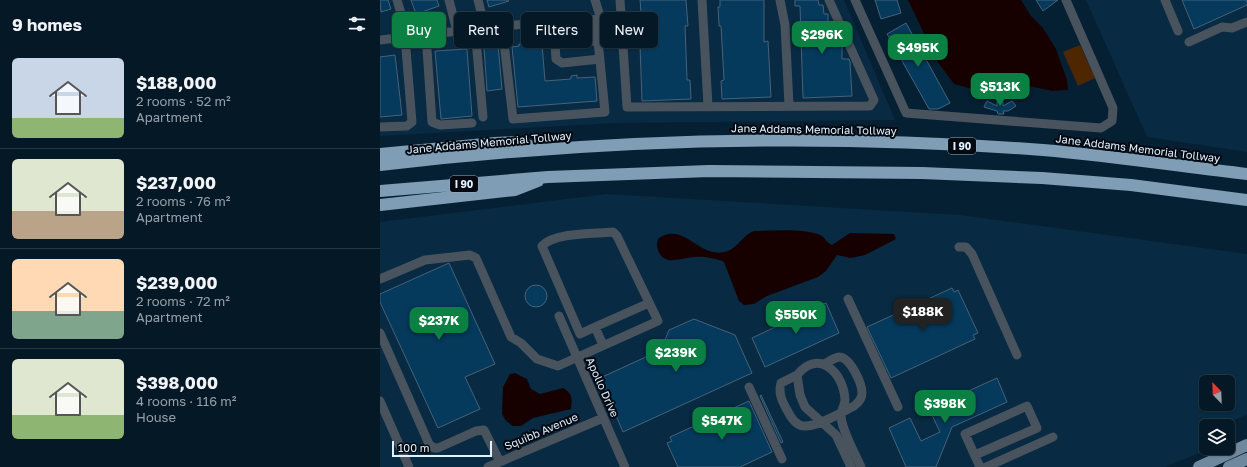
<!DOCTYPE html>
<html lang="en">
<head>
<meta charset="utf-8">
<style>
  :root { --surface:#041826; --page:#0d212e; --text:#f1f3f6; --muted:#97a0a7; --line:#253743; --accent:#0b8043 }
  body { margin:0; font-family:"Golos Text",sans-serif; background:var(--page); color:var(--text); height:100vh; display:flex; flex-direction:column; font-size:15px; white-space:nowrap }
  * { box-sizing:border-box; margin:0 }
  p { font-size:13px; color:var(--muted) }
  .icon { flex:none; width:22px; height:22px; fill:none; stroke:currentColor; stroke-width:2; stroke-linecap:round; stroke-linejoin:round }
  .map { position:relative; flex:1; overflow:hidden }
  .details { display:flex; flex-direction:column; background:var(--surface); width:380px }
  .details>* { flex:none }
  .guide { position:absolute; left:12px; top:12px; width:380px; height:36px; display:flex; gap:8px }
  .needle { width:26px; rotate:337deg }
  .controls { position:absolute; left:819px; top:375px; display:grid; gap:8px }
  .controls a { display:grid; place-items:center; width:36px; height:36px; border-radius:6px; background:var(--surface); box-shadow:0 1px 3px #0004,0 0 0 1px var(--line); font-size:20px }
  .scale { position:absolute; left:12px; bottom:10px; width:100px; box-sizing:border-box; padding-left:4px; border:2px solid #e2f1fe; border-top:0; font-size:11px; line-height:14px; white-space:nowrap; color:#e2f1fe; -webkit-text-stroke:3px #020911; paint-order:stroke }
  .price { position:absolute; translate:-50% -34px; padding:0 9px; border-radius:8px; background:var(--accent); color:#fff; font-size:13px; line-height:26px; filter:drop-shadow(0 1px 2px #0008) }
  .price::after { content:''; position:absolute; left:50%; top:24px; width:12px; height:9px; margin-left:-6px; background:inherit; clip-path:polygon(0 0,100% 0,50% 100%) }
  .price.selected { background:#222; color:#fff }
  ul { padding:0; list-style:none }
  li { display:flex; align-items:center; gap:12px; height:100px; padding:0 12px }
  li+li { border-top:1px solid var(--line) }
  li span { display:grid; place-items:center; flex:none; width:112px; height:80px; border-radius:6px; color:#555 }
  li>.icon { margin-inline-start:auto }
  span .icon { width:48px; height:48px; fill:#fffc; stroke-width:1 }
  li b { font-size:17px }
  h2 { display:flex; justify-content:space-between; align-items:center; height:48px; padding:0 12px; font-size:17px }
  .tag { padding:0 14px; border-radius:6px; background:var(--surface); box-shadow:0 1px 3px #0004,0 0 0 1px var(--line); font-size:14px; line-height:36px }
  .tag.selected { background:var(--accent); color:#fff }
  main { display:flex; flex:1; min-height:0 }
  .map>svg:first-child { display:block }
  .built { fill:#082a42; fill-rule:evenodd }
  .green { fill:#4e2700 }
  .water { fill:#170100 }
  .building { fill:#053a5c; stroke:#476279 }
  .lines { fill:none; stroke-linecap:round; stroke-linejoin:round }
  .minor { stroke:#48535d; stroke-width:9 }
  .major { stroke:#70889d; stroke-width:12 }
  .highway { stroke:#809db6; stroke-width:12 }
  .labels { text-anchor:middle; dominant-baseline:central; stroke-width:4; stroke-linejoin:round; paint-order:stroke }
  .shield { fill:#020911; stroke:#9fabb7; stroke-width:1 }
  .shield-label { font-size:10px; font-weight:bold; fill:#e2f1fe }
  .street-label { font-size:11px; fill:#e2f1fe; stroke:#020911 }
</style>
</head>
<body>
<main>
<section class="details">
<h2>9 homes<svg class="icon" aria-label="filters" viewBox="0 0 24 24"><path d="M4 7h16M4 17h16"/><circle cx="9" cy="7" r="2"/><circle cx="15" cy="17" r="2"/></svg></h2>
<ul>
<li><span style="background:linear-gradient(#c9d6e8 75%,#8fb573 0)"><svg class="icon" aria-label="home" viewBox="0 0 24 24"><path d="M3 11l9-7 9 7M6 9v11h12V9"/></svg></span><div><b>$188,000</b><p>2 rooms · 52 m²</p><p>Apartment</p></div></li>
<li><span style="background:linear-gradient(#dfe7d0 65%,#b9a48a 0)"><svg class="icon" aria-label="home" viewBox="0 0 24 24"><path d="M3 11l9-7 9 7M6 9v11h12V9"/></svg></span><div><b>$237,000</b><p>2 rooms · 76 m²</p><p>Apartment</p></div></li>
<li><span style="background:linear-gradient(#ffd9b3 65%,#7fa58c 0)"><svg class="icon" aria-label="home" viewBox="0 0 24 24"><path d="M3 11l9-7 9 7M6 9v11h12V9"/></svg></span><div><b>$239,000</b><p>2 rooms · 72 m²</p><p>Apartment</p></div></li>
<li><span style="background:linear-gradient(#dfe7d0 70%,#8fb573 0)"><svg class="icon" aria-label="home" viewBox="0 0 24 24"><path d="M3 11l9-7 9 7M6 9v11h12V9"/></svg></span><div><b>$398,000</b><p>4 rooms · 116 m²</p><p>House</p></div></li>
</ul>
</section>
<div class="map">
<svg width="867" height="467" viewBox="0 0 867 467">
  <rect width="100%" height="100%" fill="#062033"/>
  <path class="built" d="M0,0H464L515,120L234,123L0,136Z
    M706,0H867V152L767,137Z
    M227,194L580,215L867,254V415L849,422L856,437L848,441V426H826V448H832L785,467H0V222ZM826,382H848V404H826Z"/>
  <path class="green" d="M700,45L715,78L698,86L683,52Z"/>
  <path class="water" d="M528,0H641L651,16L663,28L676,49L687,80L688,90L673,91L628,82L592,89L574,84L557,61Z
    M374,231C394,231 418,228 438,234C445,236 446,243 452,245L470,233L514,234L516,239L485,255L471,258L457,255L446,271L438,277L387,296L374,304L364,305L359,301L344,262C336,258 322,256 313,257C301,258 284,267 278,250C277,246 276,243 279,238C304,222 319,258 344,252C357,250 362,235 374,231Z
    M135,373L147,379L151,389L160,394L183,388C193,394 192,398 191,409L153,418L141,426H133L126,421L122,414L123,387L130,374Z"/>
  <path class="building" d="M0,0H8L11,9L1,12Z
    M31,0H57L59,6L36,14Z
    M107,0H128L129,1L109,7Z
    M260,0H306L308,26H305L307,80H310L311,99L262,101L260,46H264Z
    M340,0H384V42L388,41L391,97L342,99L341,81L344,80L341,26H339L338,7H340Z
    M415,0H438L439,5H443L444,14H448V23H453L456,31L457,41H461L462,43V59H469L470,62L472,96L423,98L420,6H415Z
    M495,0H517L521,13L501,19Z
    M656,0H678L663,11Z
    M802,0H867V5L814,29Z
    M526,23L570,103L558,109H549L507,34Z
    M154,43V45L162,44L165,81L191,79V76L197,75V78L215,77L217,101L138,107L132,47L139,46V44Z
    M118,45L122,89L107,91L104,47Z
    M87,49L92,116L61,119L55,51Z
    M15,55L22,115L0,117V57Z
    M607,101L617,106V102H623V106L632,101L636,106L628,111H623L624,114H618L617,111L604,107Z
    M69,263L115,364L85,377L100,409L58,428L0,302V294Z
    M145 296a11 11 0 1 1 22 0a11 11 0 1 1-22 0Z
    M572,288L574,292L578,290L598,333L593,335L595,339L511,378L487,327Z
    M446,303L459,333L385,367L372,338Z
    M314,319L355,335L372,373L243,432L220,378L281,350L289,330Z
    M617,378L627,402L572,427L556,467H526L509,428L530,418L541,441L560,432L549,409Z
    M381,395L403,442L401,443L380,396Z
    M369,401L392,452L360,467H298L287,443L292,441L290,437Z"/>
  <g class="lines">
    <path class="minor" d="M17,0L28,37
      M69,0L77,31
      M98,0L105,28
      M215,0L221,19
      M240,0L247,107L490,106L494,100L449,0
      M322,0L328,106
      M400,0L405,25L409,105
      M475,0L526,113L721,128L732,121L733,108L686,0
      M785,0L798,31
      M173,22L175,44L216,41
      M122,26L133,119L225,112L216,20
      M95,29L103,117
      M46,35L52,122L60,125L92,123
      M0,40L122,26L242,17
      M809,42L842,27L852,28L867,22
      M175,44L176,59L182,63L220,59
      M0,127L27,126L32,122L25,37
      M579,247H586L592,254L637,355
      M0,279L45,260L90,255L96,258L131,337L141,343L157,359L178,366L278,321L237,236L233,232C215,234 175,232 162,246L200,334L215,327L223,345
      M468,299L518,407
      M179,316L245,467
      M215,327L269,303
      M0,333L49,444L54,448H58L96,431L104,430L120,462
      M417,375L401,383C398,393 402,401 407,410C410,416 416,426 424,426C438,427 462,412 474,406C478,403 482,398 482,393C482,383 470,357 459,357C454,358 448,362 444,364
      M369,387L402,459
      M0,401L29,467
      M595,455L657,428L647,406L585,434L600,467
      M108,467L223,418
      M471,467L456,435L425,407L420,395L417,375C439,348 464,373 465,400C465,405 461,410 461,415C461,429 475,453 481,467
      M606,467L673,437"/>
    <path class="major" d="M819,467L867,445
      M849,467L867,459"/>
    <path class="highway" d="M0,154L115,143L137,142L153,147
      M0,165C220,139 442,133 663,150C731,156 799,166 867,174
      M0,191L168,177L329,171L542,173L662,178L751,185L867,200
      M0,205L135,190L158,181"/>
  </g>
  <g class="labels">
    <g class="shield">
      <rect x="568" y="138" width="28" height="16" rx="3"/>
      <rect x="70" y="176" width="28" height="16" rx="3"/>
    </g>
    <g class="shield-label">
      <text x="582" y="146">I 90</text>
      <text x="84" y="184">I 90</text>
    </g>
    <g class="street-label">
      <text transform="translate(434 129) rotate(1)">Jane Addams Memorial Tollway</text>
      <text transform="translate(109 142) rotate(-5)">Jane Addams Memorial Tollway</text>
      <text transform="translate(758 148) rotate(7)">Jane Addams Memorial Tollway</text>
      <text transform="translate(223 387) rotate(66)">Apollo Drive</text>
      <text transform="translate(161 431) rotate(-23)">Squibb Avenue</text>
    </g>
  </g>
</svg>
<div class="controls">
<a><svg class="needle" viewBox="-14 -14 28 28"><path d="M0-13l5 13h-10z" fill="#e53935"/><path d="M0 13l5-13h-10z" fill="#97a0a7"/></svg></a>
<a><svg class="icon" aria-label="layers" viewBox="0 0 24 24"><path d="M12 4l9 5-9 5-9-5zM3 14l9 5 9-5"/></svg></a>
</div>
<div class="scale">100 m</div>
<b class="price" style="left:442px;top:55px">$296K</b>
<b class="price" style="left:538px;top:68px">$495K</b>
<b class="price" style="left:620px;top:107px">$513K</b>
<b class="price selected" style="left:543px;top:332px">$188K</b>
<b class="price" style="left:416px;top:335px">$550K</b>
<b class="price" style="left:59px;top:341px">$237K</b>
<b class="price" style="left:296px;top:373px">$239K</b>
<b class="price" style="left:565px;top:424px">$398K</b>
<b class="price" style="left:342px;top:441px">$547K</b>
<div class="guide">
<a class="tag selected">Buy</a>
<a class="tag">Rent</a>
<a class="tag">Filters</a>
<a class="tag">New</a>
</div>
</div>
</main>
</body>
</html>
